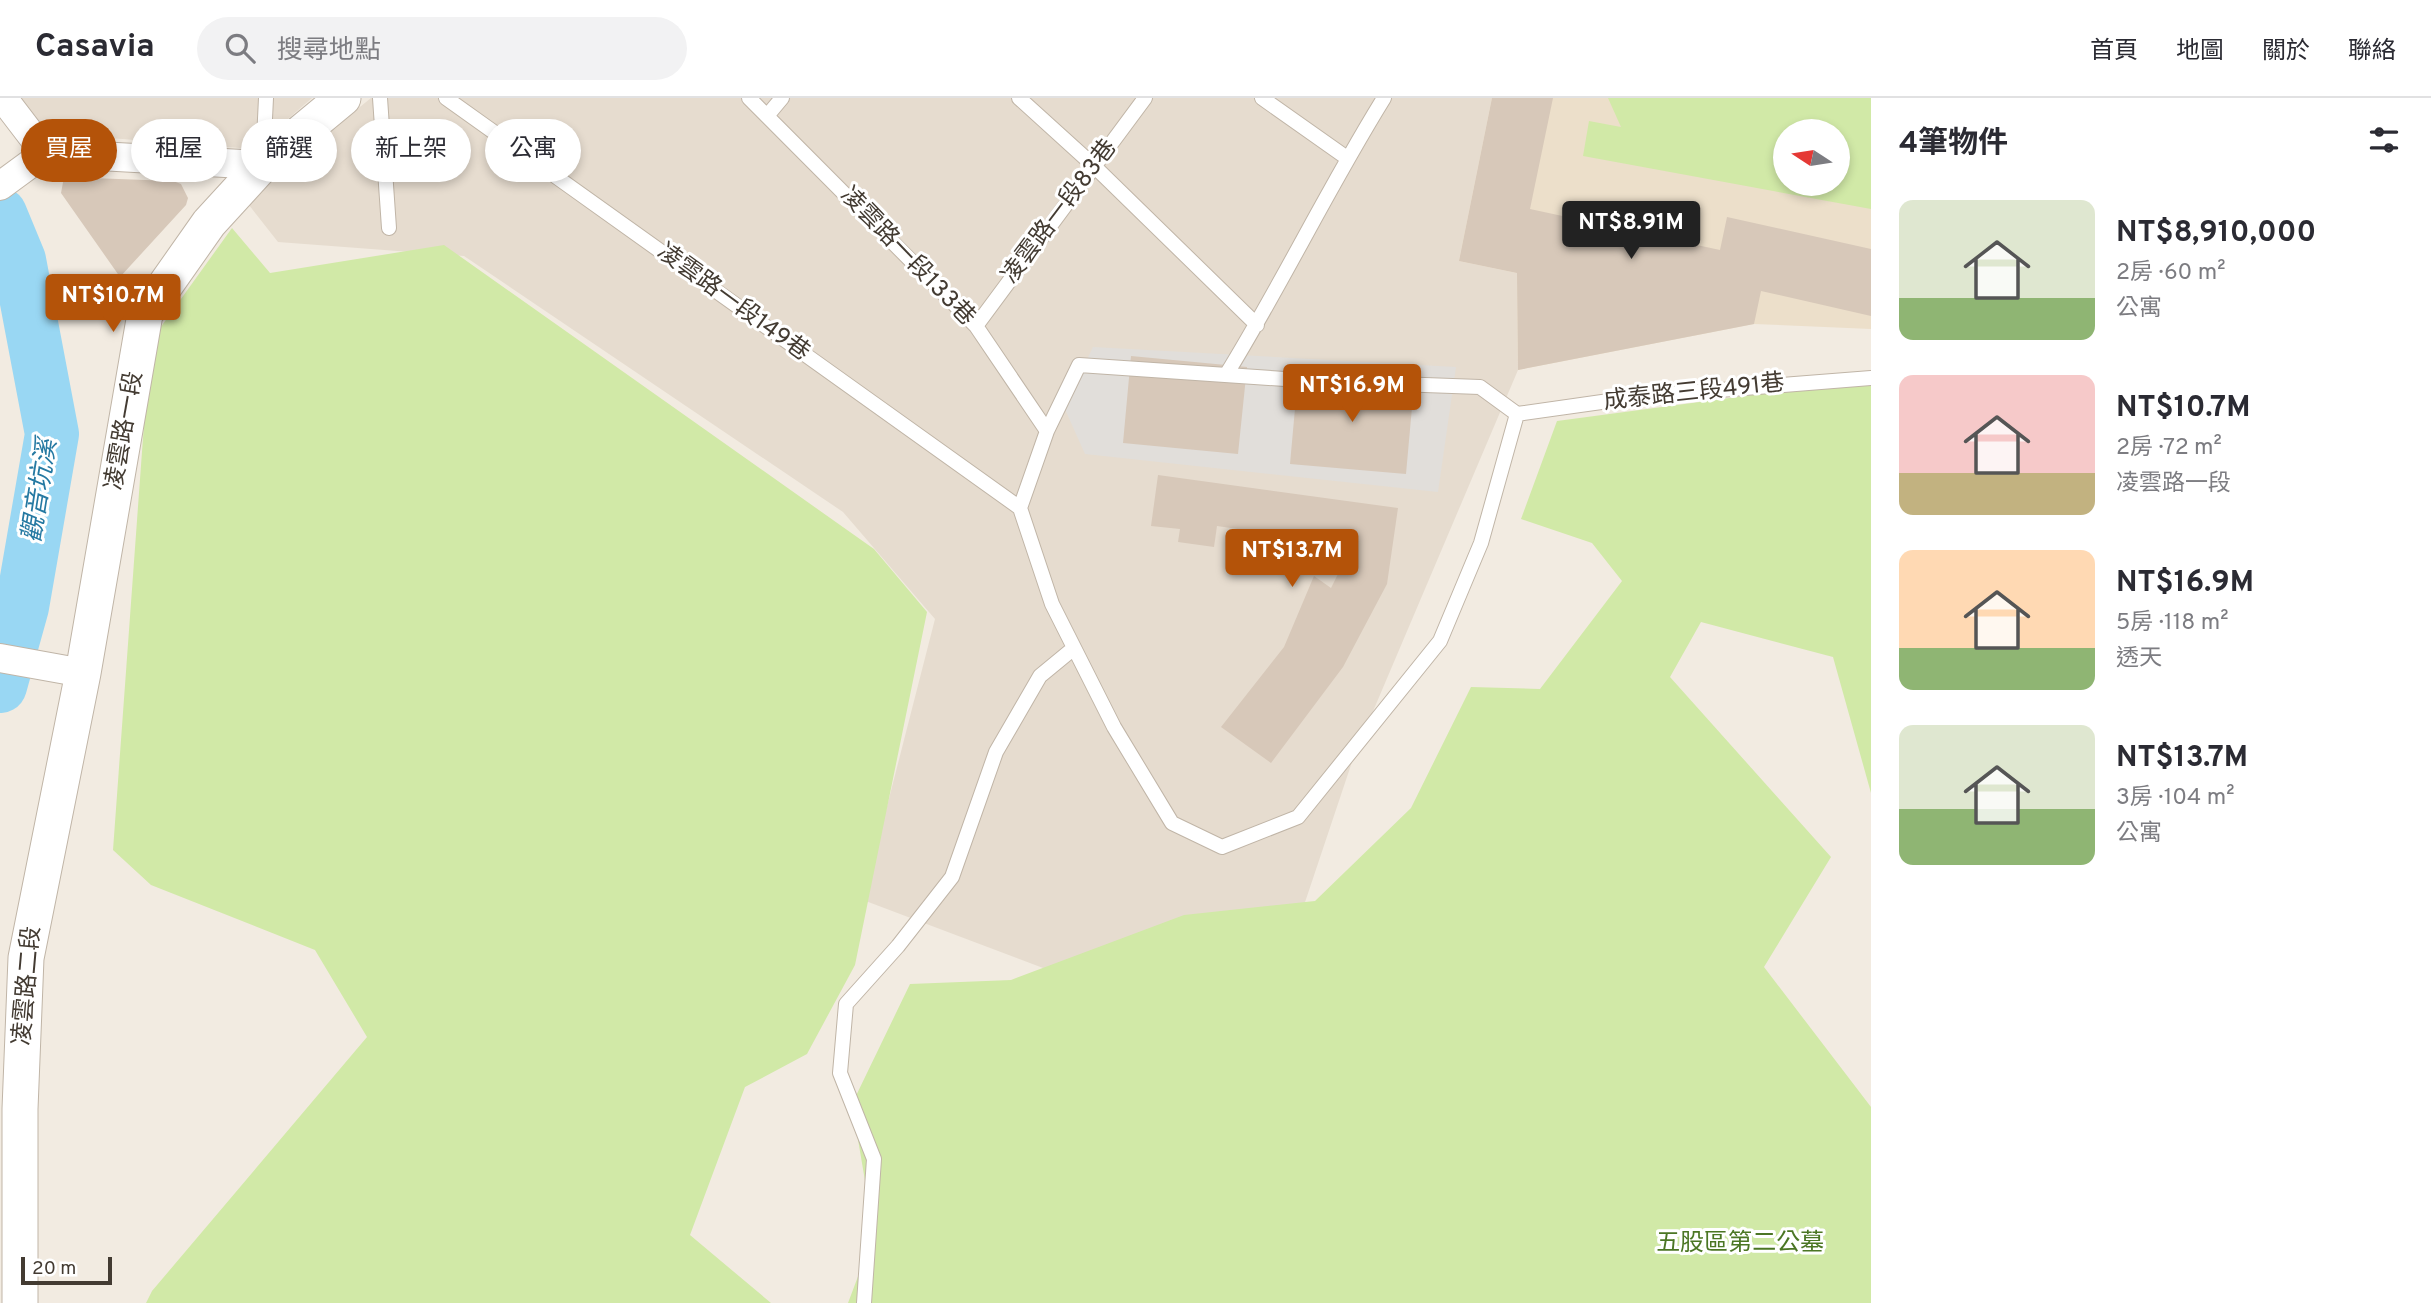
<!DOCTYPE html>
<html lang="zh-TW">
<head>
<meta charset="utf-8">
<style>
  :root { --surface:#fff; --page:#f2f2f3; --text:#2b2b33; --muted:#7c7c81; --line:#e1e1e2; --accent:#b45309 }
  body { margin:0; font-family:Overpass,"Noto Sans TC",sans-serif; background:var(--page); color:var(--text); height:100vh; display:flex; flex-direction:column; font-size:26px; white-space:nowrap }
  * { box-sizing:border-box; margin:0 }
  p { font-size:23px; color:var(--muted) }
  .icon { flex:none; width:38px; height:38px; fill:none; stroke:currentColor; stroke-width:2; stroke-linecap:round; stroke-linejoin:round }
  .map { position:relative; flex:1; overflow:hidden }
  .details { display:flex; flex-direction:column; background:var(--surface); width:560px }
  .details>* { flex:none }
  .hud { position:absolute; left:21px; top:21px; width:665px; height:63px; display:flex; gap:14px }
  .needle { width:46px; rotate:282deg }
  .fabs { position:absolute; left:1773px; top:21px; display:grid; gap:14px }
  .fabs a { display:grid; place-items:center; width:77px; height:77px; border-radius:50%; background:var(--surface); box-shadow:0 4px 10px #0003; font-size:35px }
  .scale { position:absolute; left:21px; bottom:18px; width:91px; box-sizing:border-box; padding-left:7px; border:4px solid #433b32; border-top:0; font-size:19px; line-height:24px; white-space:nowrap; color:#433b32; -webkit-text-stroke:5px #fff; paint-order:stroke }
  .price { position:absolute; translate:-50% -60px; padding:0 16px; border-radius:7px; background:var(--accent); color:#fff; font-size:23px; line-height:46px; filter:drop-shadow(0 2px 4px #0008) }
  .price::after { content:''; position:absolute; left:50%; top:42px; width:21px; height:16px; margin-left:-10px; background:inherit; clip-path:polygon(0 0,100% 0,50% 100%) }
  .price.on { background:#222; color:#fff }
  ul { padding:0; list-style:none }
  li { display:flex; align-items:center; gap:21px; height:175px; padding:0 28px }
  li span { display:grid; place-items:center; flex:none; width:196px; height:140px; border-radius:14px; color:#555 }
  li>.icon { margin-inline-start:auto }
  span .icon { width:84px; height:84px; fill:#fffc; stroke-width:1 }
  li b { font-size:30px }
  h2 { display:flex; justify-content:space-between; align-items:center; height:84px; padding:0 28px; font-size:30px }
  .tag { padding:0 24px; border-radius:32px; background:var(--surface); box-shadow:0 4px 10px #0003; font-size:24px; line-height:63px }
  .tag.on { background:var(--accent); color:#fff }
  header { display:flex; align-items:center; gap:42px; box-sizing:border-box; height:98px; padding:0 35px; background:var(--surface); border-bottom:2px solid var(--line) }
  header strong { font-size:33px }
  nav { display:flex; gap:38px; margin-inline-start:auto; font-size:24px }
  .search { width:490px; height:63px; background:var(--page); display:flex; align-items:center; gap:18px; box-sizing:border-box; padding:0 24px; border-radius:38px; color:var(--muted); font-size:26px }
  main { display:flex; flex:1; min-height:0 }
  .map>svg:first-child { display:block }
  .residential { fill:#e6dccf }
  .education { fill:#ecdfca; fill-rule:evenodd }
  .green { fill:#d1e9a7; fill-rule:evenodd }
  .parking { fill:#e1deda }
  .lines { fill:none; stroke-linecap:round; stroke-linejoin:round }
  .river { stroke:#99d7f3; stroke-width:54 }
  .building { fill:#d7c8b9 }
  .service-casing { stroke:#c0b5a7; stroke-width:16 }
  .minor-casing { stroke:#c0b5a7; stroke-width:30 }
  .tertiary-casing { stroke:#c0b5a7; stroke-width:37 }
  .service { stroke:#fff; stroke-width:14 }
  .minor { stroke:#fff; stroke-width:28 }
  .tertiary { stroke:#fff; stroke-width:35 }
  .labels { text-anchor:middle; dominant-baseline:central; stroke-width:6; stroke-linejoin:round; paint-order:stroke }
  .street-label { font-size:24px; fill:#433b32; stroke:#fff }
  .park-label { font-size:24px; fill:#4b7624; stroke:#fff }
  .water-label { font-size:26px; font-style:italic; fill:#2579a2; stroke:#fff }
</style>
</head>
<body>
<header>
<strong>Casavia</strong>
<div class="search"><svg class="icon" aria-label="search" viewBox="0 0 24 24"><circle cx="10" cy="10" r="6"/><path d="M15 15l6 6"/></svg>搜尋地點</div>
<nav><a>首頁</a><a>地圖</a><a>關於</a><a>聯絡</a></nav>
</header>
<main>
<div class="map">
<svg width="1871" height="1205" viewBox="0 0 1871 1205">
  <rect width="100%" height="100%" fill="#f2ebe1"/>
  <path class="residential" d="M14,0H312L253,51L44,35Z
    M371,0H1492L1459,163L1517,175L1518,272L1354,658L1289,852L1051,873L863,802L935,521L843,414L464,158L278,144L245,102Z"/>
  <path class="education" d="M1492,0H1871V231L1754,226L1518,272L1517,175L1459,163ZM1785,33H1838V86H1785Z"/>
  <path class="green" d="M1608,0H1871V111L1583,58L1589,23L1621,29ZM1785,33H1838V86H1785Z
    M232,130L270,175L444,147L874,451L927,514L855,867L807,956L745,989L690,1137L771,1205H146L152,1193L367,939L315,852L151,787L113,752L150,244Z
    M1871,281V695L1833,559L1701,524L1670,579L1831,759L1764,869L1871,1009V1205H848L874,1136L852,1006L910,886L1011,882L1184,817L1315,803L1411,710L1471,589L1540,591L1622,483L1592,445L1521,421L1557,323Z"/>
  <path class="parking" d="M1093,249L1456,269L1438,394L1085,356L1064,309Z"/>
  <g class="lines">
    <path class="river" d="M0,116L19,162L52,336L22,509L0,588"/>
  </g>
  <path class="building" d="M1492,0H1553L1530,111L1720,152L1727,119L1871,151V218L1761,193L1754,226L1518,272L1517,175L1459,163Z
    M64,79L173,83L181,86L188,100L186,107L120,179L61,95Z
    M1131,258L1247,269L1238,356L1123,345Z
    M1298,277L1414,287L1406,376L1290,366Z
    M1158,377L1398,410L1387,486L1343,569L1271,665L1221,629L1284,549L1314,478L1331,490L1353,446L1319,441L1316,459L1284,454L1286,438L1217,428L1214,449L1178,444L1180,431L1151,428Z"/>
  <g class="lines">
    <g class="service-casing">
      <path id="service" d="M380,0L389,130
        M446,0L1020,410
        M749,0L976,228L1047,333
        M1019,0L1094,68L1257,227
        M1262,0L1347,60
        M767,18L782,0
        M263,62L266,0
        M976,228L1145,0
        M1079,267L1314,283L1480,289L1517,316L1481,445L1440,543L1298,719L1222,749L1172,725L1114,629L1052,506L1020,410L1047,333Z
        M1226,277C1282,186 1328,90 1384,0
        M1517,316L1644,298L1871,280
        M864,1205L874,1061L840,975L846,906L898,848L952,779L996,654L1040,578L1074,550"/>
    </g>
    <g class="minor-casing">
      <path id="minor" d="M3,0L45,55
        M45,55L262,67
        M0,88L45,55
        M0,560L83,575"/>
    </g>
    <g class="tertiary-casing">
      <path id="tertiary" d="M20,1205V1011L26,860L83,575L145,216L209,125L242,89L262,67L343,0"/>
    </g>
    <use href="#service" class="service"/>
    <use href="#minor" class="minor"/>
    <use href="#tertiary" class="tertiary"/>
  </g>
  <g class="labels">
    <g class="street-label">
      <text transform="translate(1060 114) rotate(-53)">凌雲路一段83巷</text>
      <text transform="translate(907 159) rotate(46)">凌雲路一段133巷</text>
      <text transform="translate(733 205) rotate(36)">凌雲路一段149巷</text>
      <text transform="translate(1694 295) rotate(-6)">成泰路三段491巷</text>
      <text transform="translate(125 333) rotate(-80)">凌雲路一段</text>
      <text transform="translate(28 888) rotate(-85)">凌雲路二段</text>
    </g>
    <g class="park-label">
      <text x="1740" y="1146">五股區第二公墓</text>
    </g>
    <g class="water-label">
      <text transform="translate(41 393) rotate(-81)">觀音坑溪</text>
    </g>
  </g>
</svg>
<div class="fabs">
<a><svg class="needle" viewBox="-14 -14 28 28"><path d="M0-13l5 13h-10z" fill="#e53935"/><path d="M0 13l5-13h-10z" fill="#7c7c81"/></svg></a>
</div>
<div class="scale">20 m</div>
<b class="price on" style="left:1631px;top:163px">NT$8.91M</b>
<b class="price" style="left:113px;top:236px">NT$10.7M</b>
<b class="price" style="left:1352px;top:326px">NT$16.9M</b>
<b class="price" style="left:1292px;top:491px">NT$13.7M</b>
<div class="hud">
<a class="tag on">買屋</a>
<a class="tag">租屋</a>
<a class="tag">篩選</a>
<a class="tag">新上架</a>
<a class="tag">公寓</a>
</div>
</div>
<section class="details">
<h2>4筆物件<svg class="icon" aria-label="filters" viewBox="0 0 24 24"><path d="M4 7h16M4 17h16"/><circle cx="9" cy="7" r="2"/><circle cx="15" cy="17" r="2"/></svg></h2>
<ul>
<li><span style="background:linear-gradient(#dfe7d0 70%,#8fb573 0)"><svg class="icon" aria-label="home" viewBox="0 0 24 24"><path d="M3 11l9-7 9 7M6 9v11h12V9"/></svg></span><div><b>NT$8,910,000</b><p>2房 · 60 m²</p><p>公寓</p></div></li>
<li><span style="background:linear-gradient(#f6c9c9 70%,#c2b280 0)"><svg class="icon" aria-label="home" viewBox="0 0 24 24"><path d="M3 11l9-7 9 7M6 9v11h12V9"/></svg></span><div><b>NT$10.7M</b><p>2房 · 72 m²</p><p>凌雲路一段</p></div></li>
<li><span style="background:linear-gradient(#ffd9b3 70%,#8fb573 0)"><svg class="icon" aria-label="home" viewBox="0 0 24 24"><path d="M3 11l9-7 9 7M6 9v11h12V9"/></svg></span><div><b>NT$16.9M</b><p>5房 · 118 m²</p><p>透天</p></div></li>
<li><span style="background:linear-gradient(#dfe7d0 60%,#8fb573 0)"><svg class="icon" aria-label="home" viewBox="0 0 24 24"><path d="M3 11l9-7 9 7M6 9v11h12V9"/></svg></span><div><b>NT$13.7M</b><p>3房 · 104 m²</p><p>公寓</p></div></li>
</ul>
</section>
</main>
</body>
</html>
